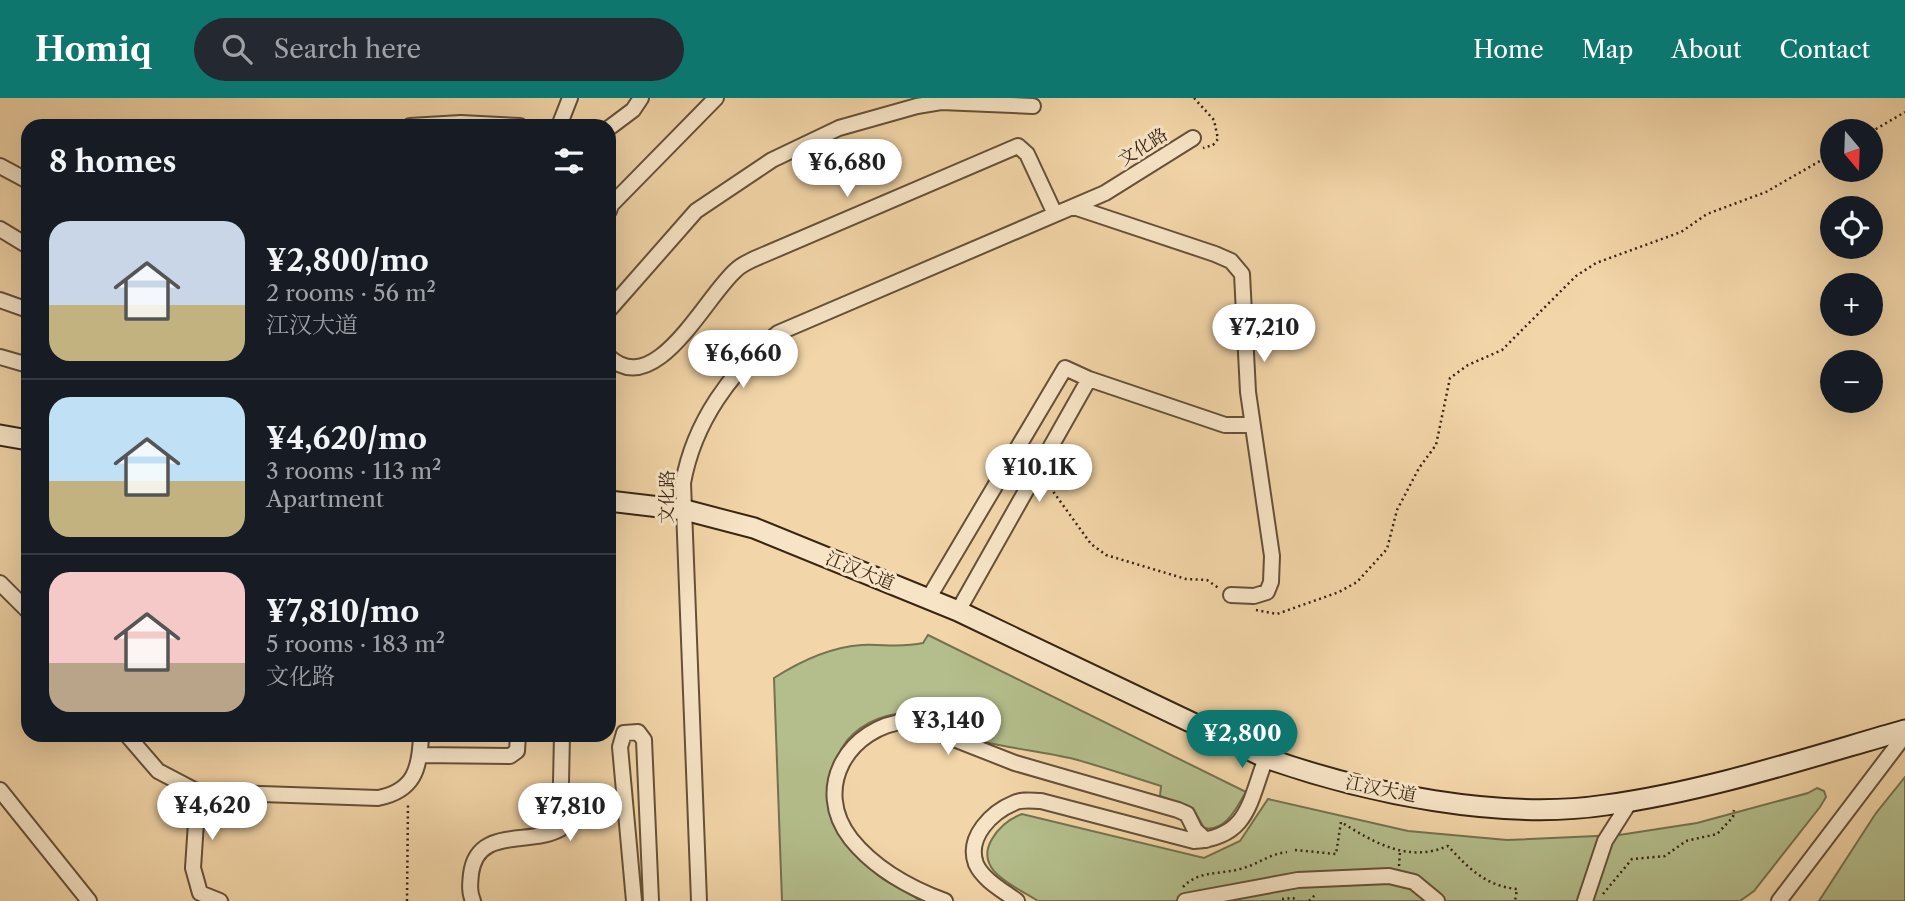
<!DOCTYPE html>
<html lang="en">
<head>
<meta charset="utf-8">
<style>
  :root { --surface:#171b24; --page:#242831; --text:#f1f3f6; --muted:#9ea1a6; --line:#363941; --accent:#0f766e }
  body { margin:0; font-family:"Libre Caslon Text","Noto Serif SC",serif; background:var(--page); color:var(--text); height:100vh; display:flex; flex-direction:column; font-size:26px; white-space:nowrap }
  * { box-sizing:border-box; margin:0 }
  p { font-size:23px; color:var(--muted) }
  .icon { flex:none; width:38px; height:38px; fill:none; stroke:currentColor; stroke-width:2; stroke-linecap:round; stroke-linejoin:round }
  .map { position:relative; flex:1; overflow:hidden }
  .sheet { position:absolute; left:21px; top:21px; width:595px; height:623px; display:flex; flex-direction:column; background:var(--surface); border-radius:21px; box-shadow:0 7px 28px #0002 }
  .sheet>* { flex:none }
  .needle { width:46px; rotate:161deg }
  .buttons { position:absolute; left:1820px; top:21px; display:grid; gap:14px }
  .buttons a { display:grid; place-items:center; width:63px; height:63px; border-radius:50%; background:var(--surface); box-shadow:0 7px 28px #0002; font-size:35px }
  .price { position:absolute; translate:-50% -60px; padding:0 16px; border-radius:24px; background:#fff; color:#222; font-size:23px; line-height:46px; filter:drop-shadow(0 2px 4px #0008) }
  .price::after { content:''; position:absolute; left:50%; top:42px; width:21px; height:16px; margin-left:-10px; background:inherit; clip-path:polygon(0 0,100% 0,50% 100%) }
  .price.selected { background:var(--accent); color:#fff }
  ul { padding:0; list-style:none }
  li { display:flex; align-items:center; gap:21px; height:175px; padding:0 28px }
  li+li { border-top:2px solid var(--line) }
  li span { display:grid; place-items:center; flex:none; width:196px; height:140px; border-radius:21px; color:#555 }
  li>.icon { margin-inline-start:auto }
  span .icon { width:84px; height:84px; fill:#fffc; stroke-width:1 }
  li b { font-size:30px }
  h2 { display:flex; justify-content:space-between; align-items:center; height:84px; padding:0 28px; font-size:30px }
  header { display:flex; align-items:center; gap:42px; box-sizing:border-box; height:98px; padding:0 35px; background:var(--accent); color:#fff }
  header strong { font-size:33px }
  nav { display:flex; gap:38px; margin-inline-start:auto; font-size:24px }
  .search { width:490px; height:63px; background:var(--page); display:flex; align-items:center; gap:18px; box-sizing:border-box; padding:0 24px; border-radius:38px; color:var(--muted); font-size:26px }
  .map>svg:first-child { display:block }
  .green { fill:#b4be8c; stroke:#76714f; stroke-width:2 }
  .lines { fill:none; stroke-linecap:round; stroke-linejoin:round }
  .minor-casing { stroke:#665038; stroke-width:18 }
  .secondary-casing { stroke:#382412; stroke-width:23 }
  .path { stroke:#382412; stroke-width:2.5; stroke-dasharray:2 3.5; stroke-linecap:butt }
  .minor { stroke:#f7e4c6; stroke-width:14 }
  .secondary { stroke:#f7e4c6; stroke-width:19 }
  .labels { text-anchor:middle; dominant-baseline:central; stroke-width:6; stroke-linejoin:round; paint-order:stroke }
  .street-label { font-size:18px; fill:#382412; stroke:#f7e4c6 }
</style>
</head>
<body>
<header>
<strong>Homiq</strong>
<div class="search"><svg class="icon" aria-label="search" viewBox="0 0 24 24"><circle cx="10" cy="10" r="6"/><path d="M15 15l6 6"/></svg>Search here</div>
<nav><a>Home</a><a>Map</a><a>About</a><a>Contact</a></nav>
</header>
<div class="map">
<svg width="1905" height="803" viewBox="0 0 1905 803">
  <rect width="100%" height="100%" fill="#f2d5a8"/>
  <filter id="stains"><feTurbulence type="fractalNoise" baseFrequency=".00286" numOctaves="4"/><feColorMatrix values="0 0 0 0 .2 0 0 0 0 .09 0 0 0 0 .02 0 0 0 .5 -.17"/></filter>
  <radialGradient id="worn" r=".72"><stop offset=".6" stop-color="#630" stop-opacity="0"/><stop offset="1" stop-color="#630" stop-opacity=".3"/></radialGradient>
  <path class="green" d="M928,537L1246,694C1236,710 1226,734 1204,730L1193,710L1160,698L1161,688C1132,679 1103,669 1074,661C1045,654 1014,651 985,644C960,637 929,615 905,615C881,616 854,629 842,650C812,706 836,745 883,781C895,789 909,793 920,803H782L774,580C799,564 831,549 862,547C883,546 901,550 923,545Z
    M1905,679V803H1819L1876,715Z
    M1817,690L1824,693L1826,699L1820,709L1754,793L1740,803H1038C1015,788 973,773 992,741C999,729 1009,721 1022,716L1204,760L1240,743L1268,701L1408,733L1507,742L1619,737L1697,725L1808,695Z"/>
  <g class="lines">
    <g class="minor-casing">
      <path id="minor" d="M410,28L461,25L520,28
        M559,28L570,0
        M609,30L633,12L641,0
        M0,68L28,83
        M1074,109L1215,156L1231,163L1242,176L1248,294L1272,458L1271,484L1267,494L1254,498L1231,497
        M609,113L611,107L716,0
        M0,131L28,148
        M0,202L28,212
        M609,212L696,113L772,62L839,30L917,8L941,4L1033,8
        M0,259L28,267
        M609,259C656,302 705,199 736,172C741,167 748,164 754,161L1018,48L1027,56L1055,116
        M0,485L28,513
        M928,501L1065,270L1089,281L1225,327H1252
        M958,513L1089,281
        M127,637L158,673L198,694L378,700C414,693 420,671 421,637
        M421,657L510,658L517,653L518,637
        M0,692L89,803
        M198,694L193,770L200,795L220,803
        M473,803C469,794 470,786 471,776C477,728 529,748 560,731L562,637
        M634,803L620,649L624,635L638,634L644,642L651,803
        M699,803L683,385C694,324 731,273 778,235L1105,95L1193,40
        M945,803C910,790 875,771 851,741C811,690 849,628 908,623L1015,665L1178,712L1187,716L1195,732L1206,742
        M1017,803C1004,793 983,782 976,766C966,739 992,714 1014,705C1021,701 1033,703 1041,703L1194,743C1249,739 1249,704 1266,660
        M1185,803L1298,782L1389,778L1414,784L1437,803
        M1585,803L1605,743L1631,702
        M1779,803L1905,637"/>
    </g>
    <g class="secondary-casing">
      <path id="secondary" d="M0,337L28,342
        M609,403L685,412L754,430L958,513L1266,660C1365,695 1501,723 1606,707C1707,693 1807,660 1905,632"/>
    </g>
    <path class="path" d="M1194,0L1214,22L1218,41L1213,47L1203,50
      M1871,34L1905,14
      M1047,385L1091,446L1106,457L1186,481L1207,482L1220,491
      M1256,512L1277,516L1339,494L1357,484L1387,451L1397,412L1419,370L1436,347L1450,280L1468,267L1502,252L1576,178L1596,165L1681,134L1707,116L1766,94L1832,56
      M1295,752L1336,756L1341,724C1375,745 1408,765 1448,748C1468,770 1486,788 1517,791L1515,803
      M1399,768L1400,754
      M1183,789C1199,772 1219,777 1240,771C1257,767 1269,756 1287,754
      M1603,796L1632,761L1665,758L1686,743L1717,736L1733,719L1734,712
      M1282,801L1293,800L1298,803
      M407,803L408,705
      M1309,803L1316,796"/>
    <use href="#minor" class="minor"/>
    <use href="#secondary" class="secondary"/>
  </g>
  <g class="labels">
    <g class="street-label">
      <text transform="translate(1143 49) rotate(-32)">文化路</text>
      <text transform="translate(667 399) rotate(-89)">文化路</text>
      <text transform="translate(860 473) rotate(22)">江汉大道</text>
      <text transform="translate(1381 691) rotate(11)">江汉大道</text>
    </g>
  </g>
  <rect width="100%" height="100%" filter="url(#stains)"/>
  <rect width="100%" height="100%" fill="url(#worn)"/>
</svg>
<div class="buttons">
<a><svg class="needle" viewBox="-14 -14 28 28"><path d="M0-13l5 13h-10z" fill="#e53935"/><path d="M0 13l5-13h-10z" fill="#9ea1a6"/></svg></a>
<a><svg class="icon" aria-label="locate" viewBox="0 0 24 24"><circle cx="12" cy="12" r="6"/><path d="M12 2v4M12 18v4M2 12h4M18 12h4"/></svg></a>
<a>+</a>
<a>−</a>
</div>
<b class="price" style="left:847px;top:101px">¥6,680</b>
<b class="price" style="left:1264px;top:266px">¥7,210</b>
<b class="price" style="left:743px;top:292px">¥6,660</b>
<b class="price" style="left:1039px;top:406px">¥10.1K</b>
<b class="price" style="left:948px;top:659px">¥3,140</b>
<b class="price selected" style="left:1242px;top:672px">¥2,800</b>
<b class="price" style="left:212px;top:744px">¥4,620</b>
<b class="price" style="left:570px;top:745px">¥7,810</b>
<section class="sheet">
<h2>8 homes<svg class="icon" aria-label="filters" viewBox="0 0 24 24"><path d="M4 7h16M4 17h16"/><circle cx="9" cy="7" r="2"/><circle cx="15" cy="17" r="2"/></svg></h2>
<ul>
<li><span style="background:linear-gradient(#c9d6e8 60%,#c2b280 0)"><svg class="icon" aria-label="home" viewBox="0 0 24 24"><path d="M3 11l9-7 9 7M6 9v11h12V9"/></svg></span><div><b>¥2,800/mo</b><p>2 rooms · 56 m²</p><p>江汉大道</p></div></li>
<li><span style="background:linear-gradient(#bfe0f5 60%,#c2b280 0)"><svg class="icon" aria-label="home" viewBox="0 0 24 24"><path d="M3 11l9-7 9 7M6 9v11h12V9"/></svg></span><div><b>¥4,620/mo</b><p>3 rooms · 113 m²</p><p>Apartment</p></div></li>
<li><span style="background:linear-gradient(#f6c9c9 65%,#b9a48a 0)"><svg class="icon" aria-label="home" viewBox="0 0 24 24"><path d="M3 11l9-7 9 7M6 9v11h12V9"/></svg></span><div><b>¥7,810/mo</b><p>5 rooms · 183 m²</p><p>文化路</p></div></li>
</ul>
</section>
</div>
</body>
</html>
